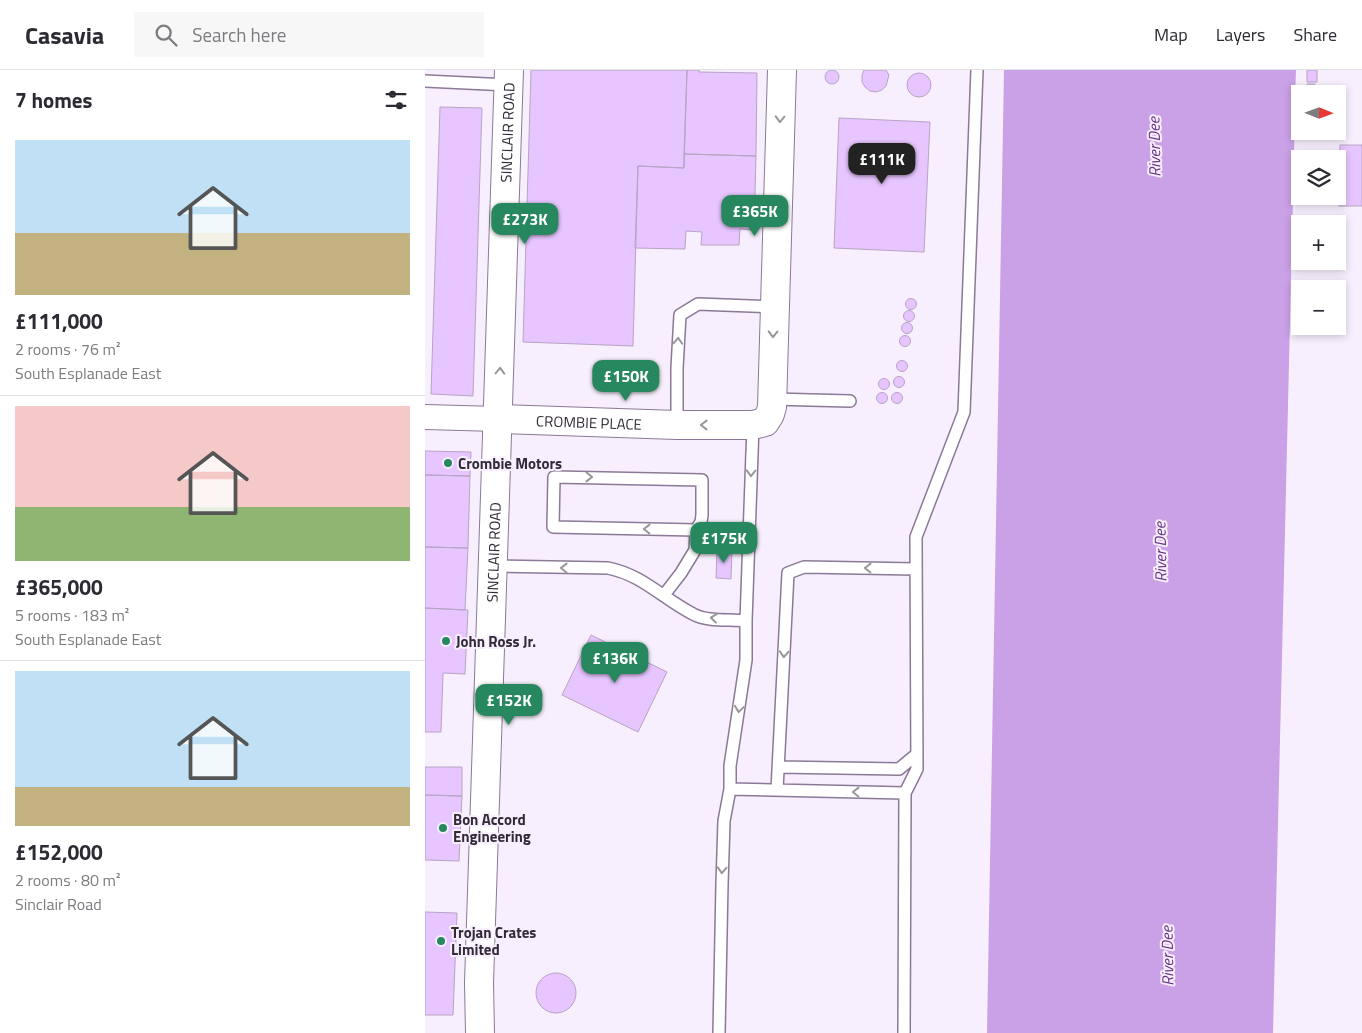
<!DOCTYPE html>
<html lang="en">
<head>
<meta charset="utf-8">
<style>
  :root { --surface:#fff; --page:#f7f7f7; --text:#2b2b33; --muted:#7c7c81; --line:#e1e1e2; --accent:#27875f }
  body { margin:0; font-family:"Titillium Web",sans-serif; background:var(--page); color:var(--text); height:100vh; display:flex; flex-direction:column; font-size:19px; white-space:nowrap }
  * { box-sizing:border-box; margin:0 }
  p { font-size:16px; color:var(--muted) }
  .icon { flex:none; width:28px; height:28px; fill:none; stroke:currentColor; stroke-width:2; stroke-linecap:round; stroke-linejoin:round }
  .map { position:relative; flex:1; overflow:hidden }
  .drawer { display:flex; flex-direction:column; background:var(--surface); width:425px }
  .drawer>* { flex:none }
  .needle { width:32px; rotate:91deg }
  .controls { position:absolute; left:866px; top:15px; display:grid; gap:10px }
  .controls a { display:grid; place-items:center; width:55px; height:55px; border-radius:0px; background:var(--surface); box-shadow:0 2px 8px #0003; font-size:25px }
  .price { position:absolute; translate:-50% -42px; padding:0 11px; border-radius:10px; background:var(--accent); color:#fff; font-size:16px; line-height:32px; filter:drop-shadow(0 1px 2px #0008) }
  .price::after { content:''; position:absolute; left:50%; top:30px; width:15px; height:11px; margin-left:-8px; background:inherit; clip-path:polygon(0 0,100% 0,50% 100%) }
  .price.current { background:#222; color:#fff }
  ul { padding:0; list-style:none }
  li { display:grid; align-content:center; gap:10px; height:265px; padding:0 15px }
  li+li { border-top:1px solid var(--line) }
  li span { display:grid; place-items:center; height:155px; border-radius:0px; color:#555 }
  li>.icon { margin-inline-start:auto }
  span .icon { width:90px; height:90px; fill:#fffc; stroke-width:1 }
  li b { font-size:21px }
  h2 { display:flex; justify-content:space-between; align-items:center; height:60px; padding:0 15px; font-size:21px }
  header { display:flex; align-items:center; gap:30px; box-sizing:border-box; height:70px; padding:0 25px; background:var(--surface); border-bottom:1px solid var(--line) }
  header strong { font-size:24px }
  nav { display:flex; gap:28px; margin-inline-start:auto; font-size:18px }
  .search { width:350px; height:45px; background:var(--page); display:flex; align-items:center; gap:12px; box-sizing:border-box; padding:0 18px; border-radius:0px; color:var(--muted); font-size:19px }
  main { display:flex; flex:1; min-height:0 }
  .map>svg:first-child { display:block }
  .water { fill:#caa0e6 }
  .pier { fill:#f7effd }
  .building { fill:#e7c5ff; stroke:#b7a4c4 }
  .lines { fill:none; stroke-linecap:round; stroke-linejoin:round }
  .service-casing { stroke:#8b7997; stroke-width:14 }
  .minor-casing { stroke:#8b7997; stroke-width:26 }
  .tertiary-casing { stroke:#8b7997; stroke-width:30 }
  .service { stroke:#fff; stroke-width:11 }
  .minor { stroke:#fff; stroke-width:24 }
  .tertiary { stroke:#fff; stroke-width:28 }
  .oneway { stroke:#98959b }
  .poi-dot { fill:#27875f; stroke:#f7effd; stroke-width:2 }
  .labels { text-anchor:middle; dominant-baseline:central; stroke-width:4; stroke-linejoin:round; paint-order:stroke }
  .street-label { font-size:15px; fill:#322b37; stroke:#f7effd }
  .poi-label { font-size:15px; font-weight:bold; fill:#322b37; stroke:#f7effd; text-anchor:start }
  .water-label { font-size:16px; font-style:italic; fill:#683486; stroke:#f7effd }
</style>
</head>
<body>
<header>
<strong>Casavia</strong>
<div class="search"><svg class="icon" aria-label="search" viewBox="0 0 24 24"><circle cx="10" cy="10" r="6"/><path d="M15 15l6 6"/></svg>Search here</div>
<nav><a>Map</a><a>Layers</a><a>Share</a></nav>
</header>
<main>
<section class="drawer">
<h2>7 homes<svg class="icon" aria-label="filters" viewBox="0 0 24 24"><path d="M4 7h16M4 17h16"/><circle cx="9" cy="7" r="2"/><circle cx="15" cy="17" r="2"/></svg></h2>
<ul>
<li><span style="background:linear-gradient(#bfe0f5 60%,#c2b280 0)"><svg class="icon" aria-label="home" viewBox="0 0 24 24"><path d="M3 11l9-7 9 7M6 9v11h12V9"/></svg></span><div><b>£111,000</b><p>2 rooms · 76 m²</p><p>South Esplanade East</p></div></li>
<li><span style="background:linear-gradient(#f6c9c9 65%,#8fb573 0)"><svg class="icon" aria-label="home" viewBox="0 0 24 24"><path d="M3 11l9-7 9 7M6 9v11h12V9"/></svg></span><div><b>£365,000</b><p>5 rooms · 183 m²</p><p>South Esplanade East</p></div></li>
<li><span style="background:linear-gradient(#bfe0f5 75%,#c2b280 0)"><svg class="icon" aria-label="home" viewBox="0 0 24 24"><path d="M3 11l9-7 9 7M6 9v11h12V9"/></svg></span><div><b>£152,000</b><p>2 rooms · 80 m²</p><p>Sinclair Road</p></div></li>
</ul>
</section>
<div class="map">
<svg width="937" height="963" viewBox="0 0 937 963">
  <rect width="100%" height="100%" fill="#f7effd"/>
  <path class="water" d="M579,0H871L848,963H562Z"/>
  <path class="pier" d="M871,0H874L872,136H869Z"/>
  <path class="building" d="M400 7a7 7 0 1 1 14 0a7 7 0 1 1-14 0Z
    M106,0H262L259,98L213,96L208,276L98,272Z
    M262,0H274V2L332,3L331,86L259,84Z
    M439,0H461L464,5L461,16L457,20L451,22L445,21L440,17L437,12V5Z
    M882,0H892V12H882Z
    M482 15a12 12 0 1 1 24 0a12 12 0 1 1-24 0Z
    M882,14H890V24H882Z
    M15,37L57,38L48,326L6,324Z
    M414,48L505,52L499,182L409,178Z
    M915,75H937V136H914Z
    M259,84L331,86L329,160L315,159L314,175H276L277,162L261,161L260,179L210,178L213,96L259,98Z
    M480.5 234a5.5 5.5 0 1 1 11 0a5.5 5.5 0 1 1-11 0Z
    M478.5 246a5.5 5.5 0 1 1 11 0a5.5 5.5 0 1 1-11 0Z
    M476.5 258a5.5 5.5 0 1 1 11 0a5.5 5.5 0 1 1-11 0Z
    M474.5 271a5.5 5.5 0 1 1 11 0a5.5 5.5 0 1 1-11 0Z
    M471.5 296a5.5 5.5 0 1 1 11 0a5.5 5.5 0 1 1-11 0Z
    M468.5 312a5.5 5.5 0 1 1 11 0a5.5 5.5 0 1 1-11 0Z
    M453.5 314a5.5 5.5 0 1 1 11 0a5.5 5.5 0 1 1-11 0Z
    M466.5 328a5.5 5.5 0 1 1 11 0a5.5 5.5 0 1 1-11 0Z
    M451.5 328a5.5 5.5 0 1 1 11 0a5.5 5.5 0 1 1-11 0Z
    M0,381L46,382L45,406L0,405Z
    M0,405L45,406L43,478L0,477Z
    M0,477L43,478L40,540L0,538Z
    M292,480H307L306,509L291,508Z
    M0,538L43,540L40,604L18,603L16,662H0Z
    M166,565L242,602L213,662L137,625Z
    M0,697H37V726L0,725Z
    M0,725L37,726L34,791L0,790Z
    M0,842L32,843L28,945H0Z
    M111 923a20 20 0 1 1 40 0a20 20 0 1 1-40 0Z"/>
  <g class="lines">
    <g class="service-casing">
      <path id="service" d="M0,11L83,15
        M347,329L425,331
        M252,355V298L255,245L273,234L349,237
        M67,496L183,498C218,505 238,529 268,544C282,552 305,549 321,551L328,355
        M239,525L256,503L270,480L271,460L276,452L277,445V410L129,407L128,457L271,460
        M353,697L474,699L492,684
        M305,719L480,723
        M352,720L363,503L379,497L491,499
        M294,963L297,814L299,751L305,719V696L321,590V551
        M479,963L480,723L492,699L491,467L539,342L552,0"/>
    </g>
    <g class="minor-casing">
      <path id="minor" d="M0,347L73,349"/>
    </g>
    <g class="tertiary-casing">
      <g id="tertiary">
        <path id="s1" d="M73,349L252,355H328L340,352L345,344L347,337L357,0"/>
        <path id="s2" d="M55,963L54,913L84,0"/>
      </g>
    </g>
    <use href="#service" class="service"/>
    <use href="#minor" class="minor"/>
    <use href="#tertiary" class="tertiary"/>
  </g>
  <defs><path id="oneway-chevron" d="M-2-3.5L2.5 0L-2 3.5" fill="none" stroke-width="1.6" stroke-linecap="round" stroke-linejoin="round" transform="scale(1.25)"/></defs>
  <g class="oneway">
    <use href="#oneway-chevron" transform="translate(355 49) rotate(92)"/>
    <use href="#oneway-chevron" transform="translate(348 264) rotate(91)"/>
    <use href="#oneway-chevron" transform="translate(253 271) rotate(-87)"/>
    <use href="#oneway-chevron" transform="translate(75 301) rotate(-88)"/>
    <use href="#oneway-chevron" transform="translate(279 355) rotate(180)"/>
    <use href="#oneway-chevron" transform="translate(326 403) rotate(92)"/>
    <use href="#oneway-chevron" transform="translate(164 407) rotate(1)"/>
    <use href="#oneway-chevron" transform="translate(222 459) rotate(-179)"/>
    <use href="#oneway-chevron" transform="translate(139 498) rotate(-179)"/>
    <use href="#oneway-chevron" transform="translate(443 498) rotate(-179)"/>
    <use href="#oneway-chevron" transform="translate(289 548) rotate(-174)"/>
    <use href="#oneway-chevron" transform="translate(359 584) rotate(93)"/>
    <use href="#oneway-chevron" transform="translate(314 639) rotate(98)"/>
    <use href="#oneway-chevron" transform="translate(431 722) rotate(-179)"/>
    <use href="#oneway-chevron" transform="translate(297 800) rotate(93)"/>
  </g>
  <g class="poi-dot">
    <circle cx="23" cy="393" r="5"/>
    <circle cx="21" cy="571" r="5"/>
    <circle cx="18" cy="758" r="5"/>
    <circle cx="16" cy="871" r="5"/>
  </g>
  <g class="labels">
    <g class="street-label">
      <text stroke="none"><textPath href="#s2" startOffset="901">SINCLAIR ROAD</textPath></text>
      <text stroke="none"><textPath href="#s1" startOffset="91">CROMBIE PLACE</textPath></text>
      <text stroke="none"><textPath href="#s2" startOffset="481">SINCLAIR ROAD</textPath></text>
    </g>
    <g class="poi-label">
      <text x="33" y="393">Crombie Motors</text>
      <text x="31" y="571">John Ross Jr.</text>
      <text x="28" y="749">Bon Accord<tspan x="28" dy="17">Engineering</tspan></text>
      <text x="26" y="862">Trojan Crates<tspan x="26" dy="17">Limited</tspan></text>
    </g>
    <g class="water-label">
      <text transform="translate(729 77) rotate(-91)">River Dee</text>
      <text transform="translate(735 482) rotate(-91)">River Dee</text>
      <text transform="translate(742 886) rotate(-91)">River Dee</text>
    </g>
  </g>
</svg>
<div class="controls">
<a><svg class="needle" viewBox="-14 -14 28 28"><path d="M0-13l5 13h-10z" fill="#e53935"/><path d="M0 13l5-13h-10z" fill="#7c7c81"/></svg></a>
<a><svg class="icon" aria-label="layers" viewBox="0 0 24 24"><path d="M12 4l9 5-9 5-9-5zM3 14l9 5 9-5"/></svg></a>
<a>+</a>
<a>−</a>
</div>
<b class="price current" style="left:457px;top:115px">£111K</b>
<b class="price" style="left:330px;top:167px">£365K</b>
<b class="price" style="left:100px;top:175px">£273K</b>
<b class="price" style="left:201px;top:332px">£150K</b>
<b class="price" style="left:299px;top:494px">£175K</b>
<b class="price" style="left:190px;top:614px">£136K</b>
<b class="price" style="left:84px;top:656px">£152K</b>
</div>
</main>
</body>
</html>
